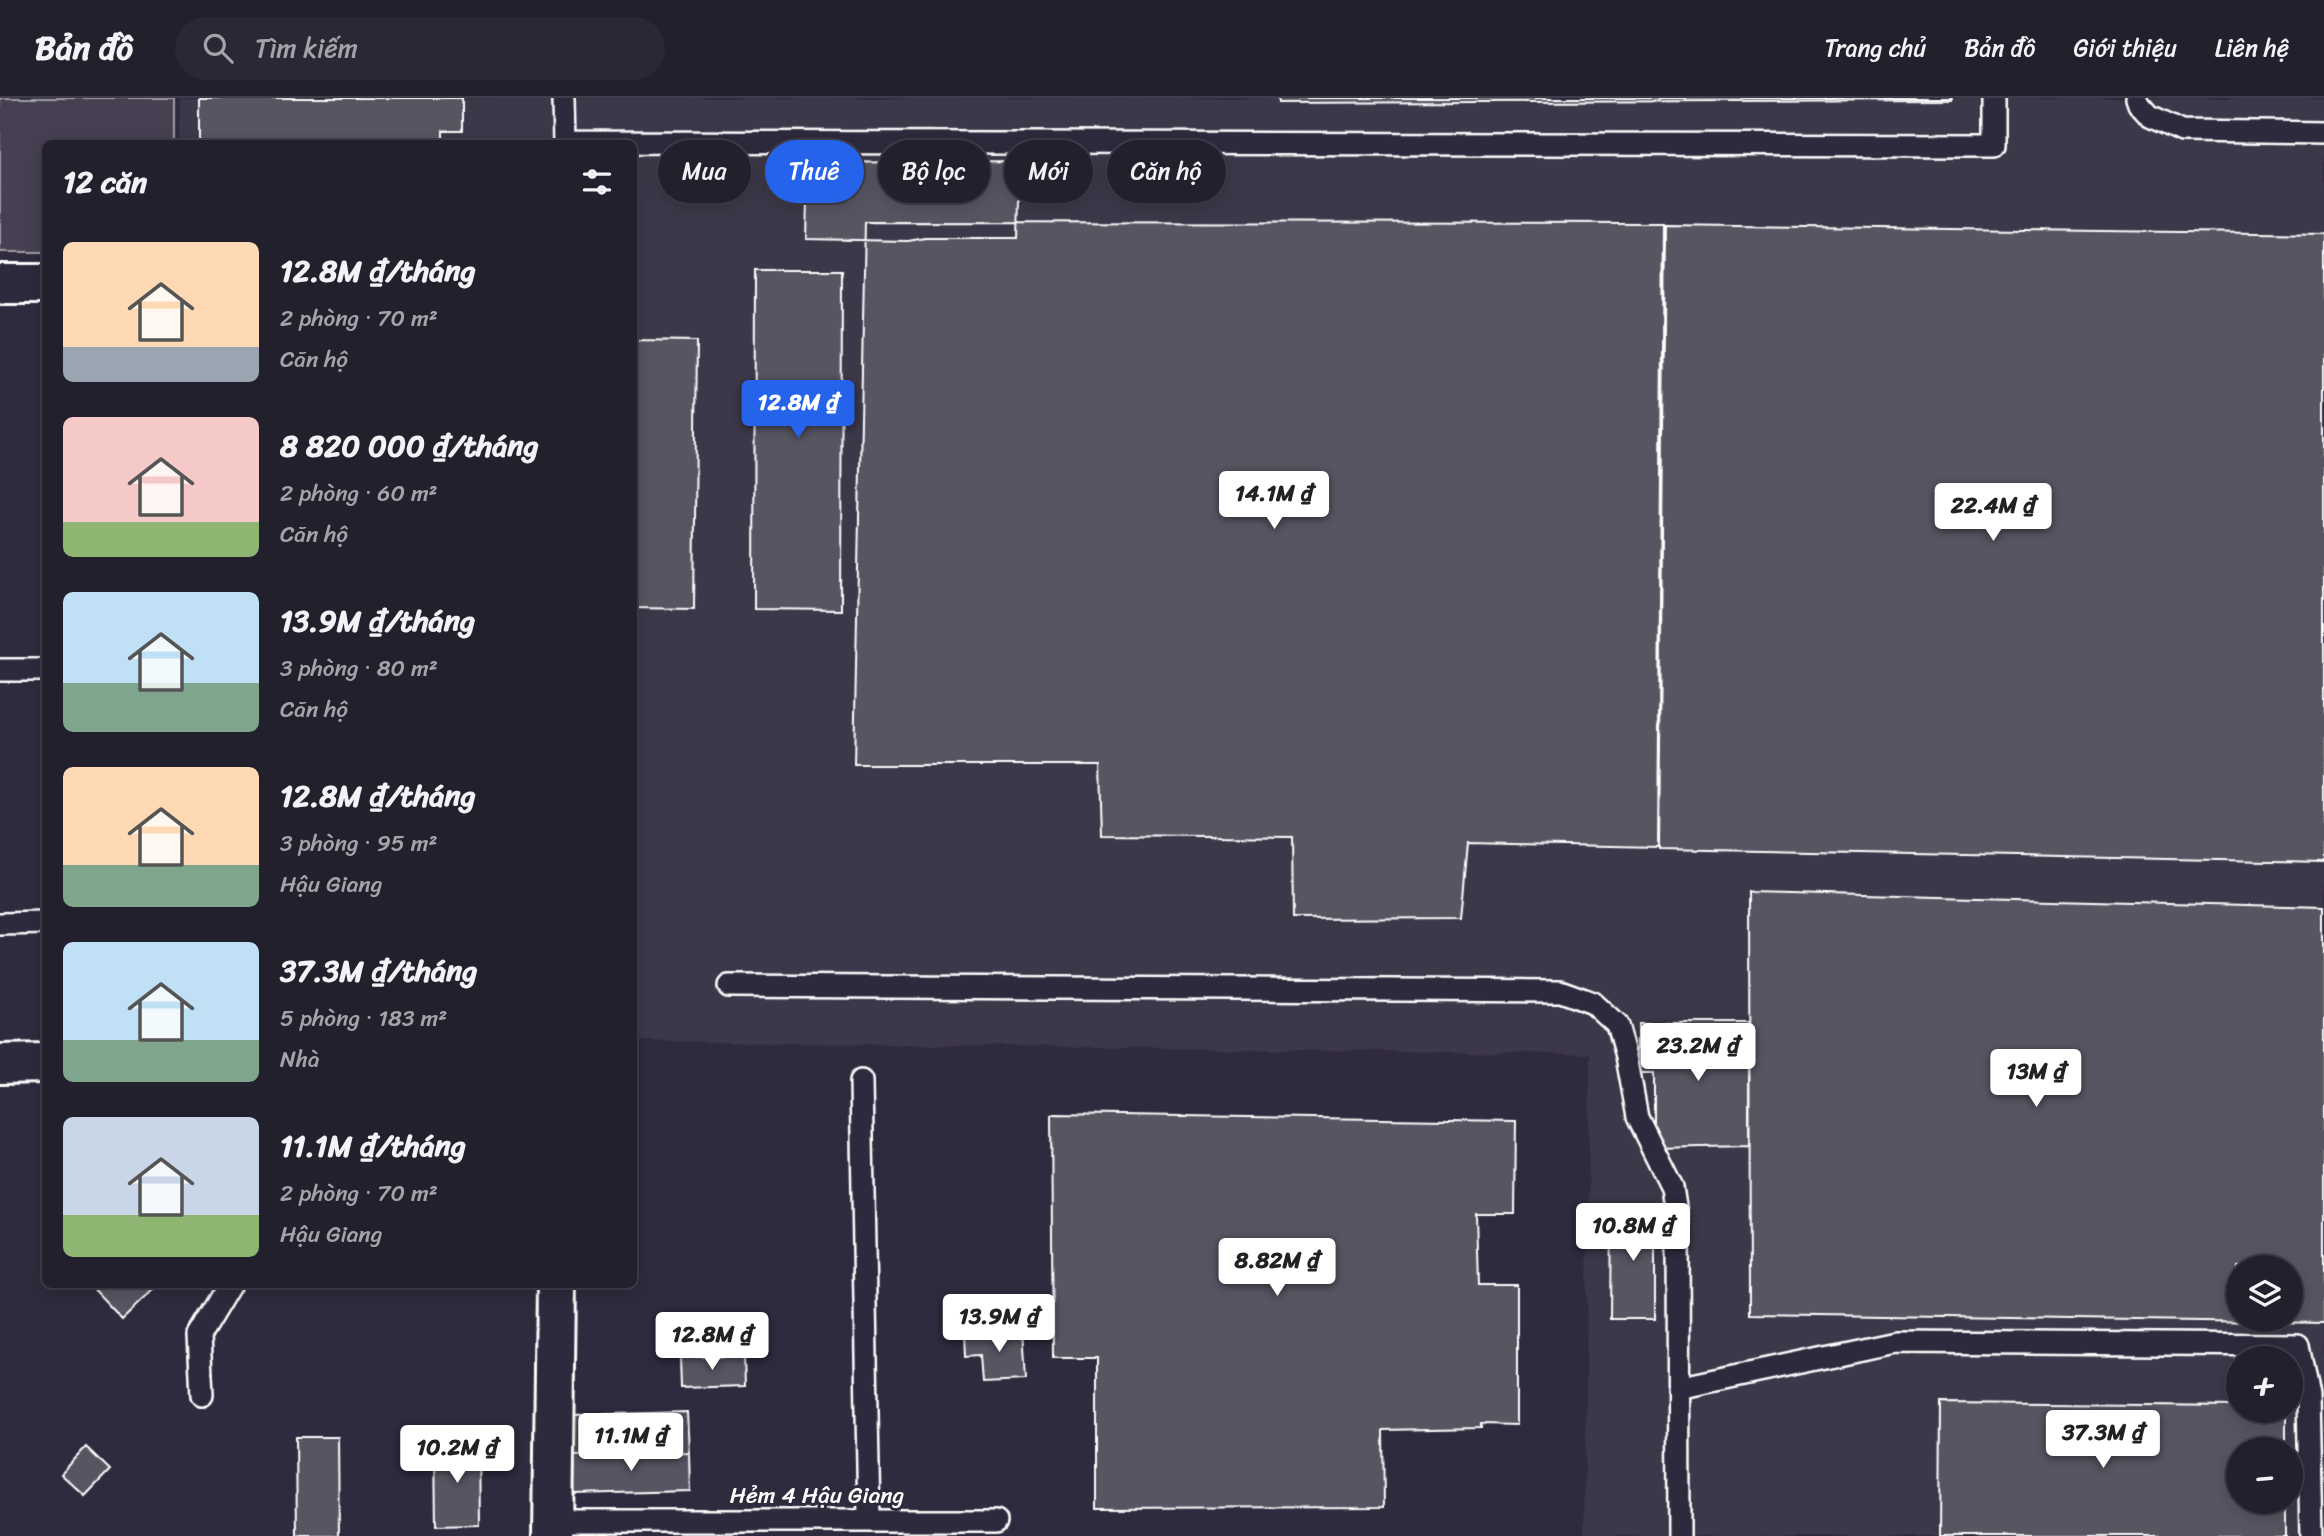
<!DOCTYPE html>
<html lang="vi">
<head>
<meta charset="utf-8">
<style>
  :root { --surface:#23202e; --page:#2b2836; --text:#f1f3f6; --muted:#a3a3aa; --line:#403e4a; --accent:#2563eb }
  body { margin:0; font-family:Sriracha,sans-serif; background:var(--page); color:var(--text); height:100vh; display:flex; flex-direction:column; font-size:26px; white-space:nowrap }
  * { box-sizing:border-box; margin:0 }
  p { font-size:23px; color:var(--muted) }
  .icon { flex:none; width:38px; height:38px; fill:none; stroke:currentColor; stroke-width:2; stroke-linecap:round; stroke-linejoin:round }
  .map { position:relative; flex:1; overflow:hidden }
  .details { position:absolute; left:42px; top:42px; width:595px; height:1148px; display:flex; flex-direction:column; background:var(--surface); border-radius:10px; box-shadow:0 4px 18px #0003,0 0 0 2px var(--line) }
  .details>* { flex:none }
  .top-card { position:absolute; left:658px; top:42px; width:665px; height:63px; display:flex; gap:14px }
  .buttons { position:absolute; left:2226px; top:1157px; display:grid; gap:14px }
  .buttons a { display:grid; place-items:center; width:77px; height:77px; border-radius:50%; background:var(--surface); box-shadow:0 4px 18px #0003,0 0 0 2px var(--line); font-size:35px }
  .price { position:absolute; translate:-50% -60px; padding:0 16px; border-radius:7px; background:#fff; color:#222; font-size:23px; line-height:46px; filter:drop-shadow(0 2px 4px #0008) }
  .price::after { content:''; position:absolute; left:50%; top:42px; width:21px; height:16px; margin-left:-10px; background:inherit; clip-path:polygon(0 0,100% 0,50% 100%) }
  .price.selected { background:var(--accent); color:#fff }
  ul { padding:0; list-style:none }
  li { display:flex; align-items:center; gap:21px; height:175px; padding:0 21px }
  li span { display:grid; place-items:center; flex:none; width:196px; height:140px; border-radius:10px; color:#555 }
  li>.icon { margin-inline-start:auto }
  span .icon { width:84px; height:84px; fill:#fffc; stroke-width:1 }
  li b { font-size:30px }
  h2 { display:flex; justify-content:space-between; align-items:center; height:84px; padding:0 21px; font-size:30px }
  .tag { padding:0 24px; border-radius:32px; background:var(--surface); box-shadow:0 4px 18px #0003,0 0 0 2px var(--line); font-size:24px; line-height:63px }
  .tag.selected { background:var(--accent); color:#fff }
  header { display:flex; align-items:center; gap:42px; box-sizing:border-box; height:98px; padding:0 35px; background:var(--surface); border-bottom:2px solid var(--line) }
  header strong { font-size:33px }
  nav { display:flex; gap:38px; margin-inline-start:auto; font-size:24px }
  .search { width:490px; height:63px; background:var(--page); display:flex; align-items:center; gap:18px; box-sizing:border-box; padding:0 24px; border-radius:38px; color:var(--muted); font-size:26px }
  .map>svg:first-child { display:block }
  .built { fill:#3c3749; fill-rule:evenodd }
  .green { fill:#464152; stroke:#a2a0a8; stroke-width:2 }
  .building { fill:#595564; stroke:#fff; stroke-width:2; fill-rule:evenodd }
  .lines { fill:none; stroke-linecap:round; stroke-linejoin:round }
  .service-casing { stroke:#fff; stroke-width:26 }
  .minor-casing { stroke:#fff; stroke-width:44 }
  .tertiary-casing { stroke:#fff; stroke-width:44 }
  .service { stroke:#2f2a3d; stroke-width:21 }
  .minor { stroke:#2f2a3d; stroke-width:38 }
  .tertiary { stroke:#2f2a3d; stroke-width:38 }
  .labels { text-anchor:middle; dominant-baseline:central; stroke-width:6; stroke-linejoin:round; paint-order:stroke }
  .street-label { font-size:23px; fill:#fff; stroke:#2f2a3d }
</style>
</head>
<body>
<header>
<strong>Bản đồ</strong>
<div class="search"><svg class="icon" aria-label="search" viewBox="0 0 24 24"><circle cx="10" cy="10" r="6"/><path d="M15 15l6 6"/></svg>Tìm kiếm</div>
<nav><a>Trang chủ</a><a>Bản đồ</a><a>Giới thiệu</a><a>Liên hệ</a></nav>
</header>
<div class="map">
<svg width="2324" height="1438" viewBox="0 0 2324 1438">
  <rect width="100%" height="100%" fill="#2f2a3d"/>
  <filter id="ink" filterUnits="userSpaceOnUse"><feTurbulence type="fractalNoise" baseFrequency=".0143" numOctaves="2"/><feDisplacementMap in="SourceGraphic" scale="14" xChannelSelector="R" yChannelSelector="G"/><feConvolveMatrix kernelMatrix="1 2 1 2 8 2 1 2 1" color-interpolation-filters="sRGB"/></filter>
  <g filter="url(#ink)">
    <path class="built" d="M180,0H2324V1438H1584L1590,956L634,943V46H179ZM2238,1169H2291V1222H2238ZM2238,1260H2291V1312H2238ZM2238,1351H2291V1404H2238Z"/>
    <path class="green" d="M0,0H174V45L46,46L45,154H0Z"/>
    <path class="building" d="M199,0H462V33H443V46H199Z
      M1278,0H1952V2L1278,5Z
      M1020,63L1018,140H925L908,143L806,141L808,65Z
      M865,124L1663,125L1658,749L1468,745L1461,820L1293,821L1292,739L1102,737L1100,667H854Z
      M1665,127L2324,136V764L1659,751Z
      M755,172H842L841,512L754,511Z
      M634,242L697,243L694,511L634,510Z
      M1749,794L2324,809V1225L1750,1216ZM2238,1169H2291V1222H2238Z
      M1638,925H1749V1048L1654,1050V975H1638Z
      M1054,1016L1516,1023L1515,1116H1476L1478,1187H1517V1327L1481,1326V1330L1383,1332L1384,1409L1097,1410V1260H1053L1051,1017Z
      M1611,1109H1655V1221H1610Z
      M89,1186H153L156,1189L122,1221Z
      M1023,1231L1026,1282L983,1284L981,1257L966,1258L965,1234Z
      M744,1258L745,1288L681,1290L680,1259Z
      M1941,1305L2238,1308V1312H2286V1351H2238V1404H2285V1438H1940Z
      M687,1314L689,1354L572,1358L571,1317Z
      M296,1339H338L339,1438H297Z
      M478,1346L479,1427L436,1428L435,1347Z
      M86,1349L110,1372L85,1398L61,1376Z
      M689,1354L690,1393L573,1396L572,1358Z"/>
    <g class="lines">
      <g class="service-casing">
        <path id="service" d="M564,0L565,46
          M2137,0L2139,6L2150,18L2182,33L2324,35
          M565,44L1994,47V0
          M0,572H46
          M0,826L46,825
          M729,888L1560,893L1593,905L1617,927L1626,959L1637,1019L1672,1089L1678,1129L1679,1438
          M861,983L869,1423
          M1678,1290L1895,1244L2298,1247L2308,1300L2311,1438
          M202,1297L199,1238L230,1186
          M553,1423H996"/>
      </g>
      <g class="minor-casing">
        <path id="minor" d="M0,966L46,965"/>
      </g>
      <g class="tertiary-casing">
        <path id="tertiary" d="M0,186H46
          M553,1438L556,1186"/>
      </g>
      <use href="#service" class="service"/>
      <use href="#minor" class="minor"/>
      <use href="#tertiary" class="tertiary"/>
    </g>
  </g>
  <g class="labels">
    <g class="street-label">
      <text x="817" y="1397">Hẻm 4 Hậu Giang</text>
    </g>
  </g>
</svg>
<div class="buttons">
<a><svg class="icon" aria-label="layers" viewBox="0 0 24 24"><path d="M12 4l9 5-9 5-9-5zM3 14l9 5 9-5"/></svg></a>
<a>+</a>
<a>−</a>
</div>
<b class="price selected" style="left:798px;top:342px">12.8M ₫</b>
<b class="price" style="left:1274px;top:433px">14.1M ₫</b>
<b class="price" style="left:1993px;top:445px">22.4M ₫</b>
<b class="price" style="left:1698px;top:985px">23.2M ₫</b>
<b class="price" style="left:2036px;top:1011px">13M ₫</b>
<b class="price" style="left:1633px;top:1165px">10.8M ₫</b>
<b class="price" style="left:1277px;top:1200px">8.82M ₫</b>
<b class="price" style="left:999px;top:1256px">13.9M ₫</b>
<b class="price" style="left:712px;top:1274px">12.8M ₫</b>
<b class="price" style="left:2103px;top:1372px">37.3M ₫</b>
<b class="price" style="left:631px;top:1375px">11.1M ₫</b>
<b class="price" style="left:457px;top:1387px">10.2M ₫</b>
<div class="top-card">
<a class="tag">Mua</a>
<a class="tag selected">Thuê</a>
<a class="tag">Bộ lọc</a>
<a class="tag">Mới</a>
<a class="tag">Căn hộ</a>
</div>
<section class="details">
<h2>12 căn<svg class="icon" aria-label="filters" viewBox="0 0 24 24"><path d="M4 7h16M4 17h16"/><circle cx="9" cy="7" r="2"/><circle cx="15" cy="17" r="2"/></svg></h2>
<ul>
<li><span style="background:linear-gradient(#ffd9b3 75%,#9aa5b1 0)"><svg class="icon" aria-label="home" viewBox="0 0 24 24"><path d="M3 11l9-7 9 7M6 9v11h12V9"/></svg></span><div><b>12.8M ₫/tháng</b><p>2 phòng · 70 m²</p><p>Căn hộ</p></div></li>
<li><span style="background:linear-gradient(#f6c9c9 75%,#8fb573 0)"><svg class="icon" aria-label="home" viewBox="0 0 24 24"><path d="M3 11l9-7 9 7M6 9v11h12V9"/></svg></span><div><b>8 820 000 ₫/tháng</b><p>2 phòng · 60 m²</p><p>Căn hộ</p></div></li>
<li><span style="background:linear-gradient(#bfe0f5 65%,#7fa58c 0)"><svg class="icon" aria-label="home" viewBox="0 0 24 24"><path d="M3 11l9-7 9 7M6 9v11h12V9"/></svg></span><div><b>13.9M ₫/tháng</b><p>3 phòng · 80 m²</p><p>Căn hộ</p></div></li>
<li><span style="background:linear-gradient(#ffd9b3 70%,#7fa58c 0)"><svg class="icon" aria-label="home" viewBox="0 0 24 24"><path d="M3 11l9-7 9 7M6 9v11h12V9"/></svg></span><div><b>12.8M ₫/tháng</b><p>3 phòng · 95 m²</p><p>Hậu Giang</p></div></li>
<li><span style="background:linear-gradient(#bfe0f5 70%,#7fa58c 0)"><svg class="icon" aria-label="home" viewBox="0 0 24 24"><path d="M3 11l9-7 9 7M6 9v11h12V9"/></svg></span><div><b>37.3M ₫/tháng</b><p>5 phòng · 183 m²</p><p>Nhà</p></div></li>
<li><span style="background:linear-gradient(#c9d6e8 70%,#8fb573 0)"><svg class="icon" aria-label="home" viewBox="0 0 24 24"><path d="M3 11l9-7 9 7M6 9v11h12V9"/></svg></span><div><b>11.1M ₫/tháng</b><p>2 phòng · 70 m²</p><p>Hậu Giang</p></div></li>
</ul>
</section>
</div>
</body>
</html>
